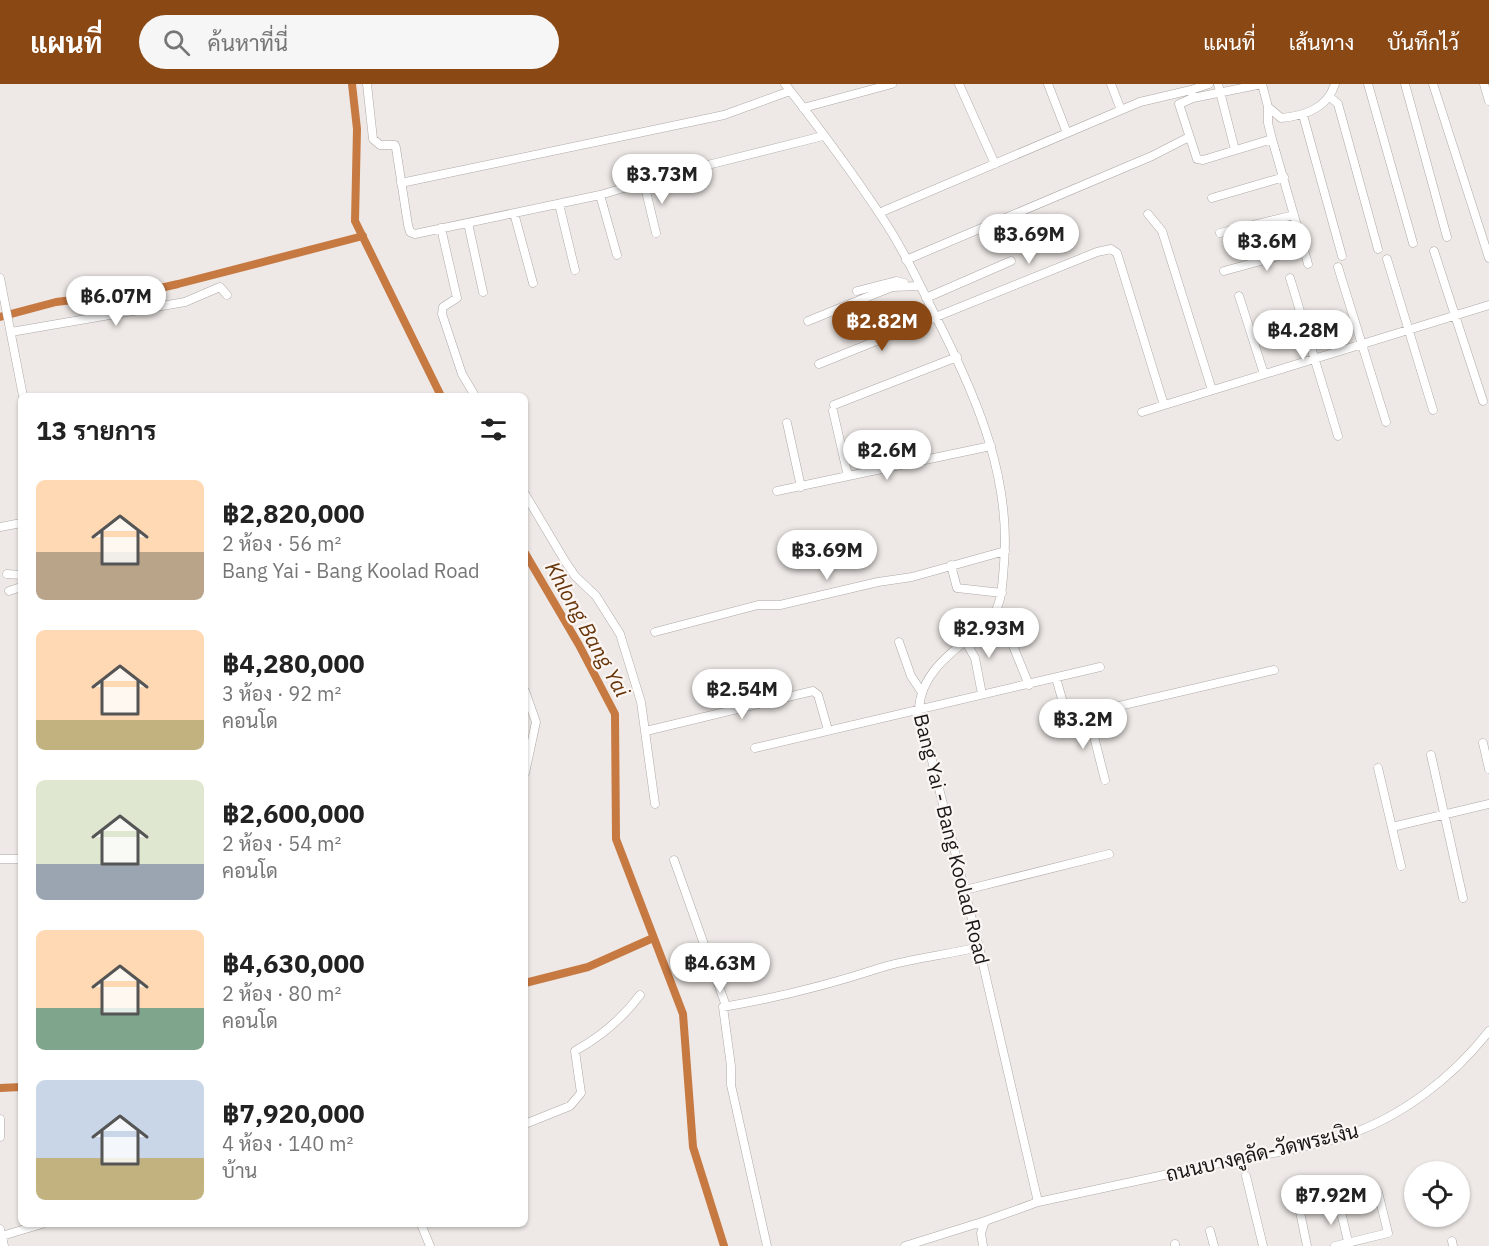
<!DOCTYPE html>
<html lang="th">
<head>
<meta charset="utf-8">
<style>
  :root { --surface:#fff; --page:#f6f6f6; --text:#222; --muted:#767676; --accent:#8a4815 }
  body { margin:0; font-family:"IBM Plex Sans",Sarabun,sans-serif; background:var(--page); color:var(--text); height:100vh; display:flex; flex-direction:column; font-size:22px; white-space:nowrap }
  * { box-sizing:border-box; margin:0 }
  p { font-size:20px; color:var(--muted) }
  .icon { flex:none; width:33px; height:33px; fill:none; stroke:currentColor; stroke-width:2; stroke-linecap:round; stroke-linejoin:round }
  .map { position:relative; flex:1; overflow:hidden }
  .details { position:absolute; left:18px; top:309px; width:510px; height:834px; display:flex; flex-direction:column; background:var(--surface); border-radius:9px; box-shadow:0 2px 4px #0004 }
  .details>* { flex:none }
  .tools { position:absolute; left:1404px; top:1077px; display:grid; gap:12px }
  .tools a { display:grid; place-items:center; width:66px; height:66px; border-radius:50%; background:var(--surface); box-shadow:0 2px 4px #0004; font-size:30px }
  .price { position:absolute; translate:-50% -51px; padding:0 14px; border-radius:21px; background:#fff; color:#222; font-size:20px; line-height:39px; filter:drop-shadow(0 2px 3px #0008) }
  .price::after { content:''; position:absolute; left:50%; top:36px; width:18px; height:14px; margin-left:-9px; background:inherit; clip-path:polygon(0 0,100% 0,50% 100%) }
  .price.current { background:var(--accent); color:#fff }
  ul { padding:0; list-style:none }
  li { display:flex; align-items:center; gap:18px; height:150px; padding:0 18px }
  li span { display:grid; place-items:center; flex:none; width:168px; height:120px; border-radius:9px; color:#555 }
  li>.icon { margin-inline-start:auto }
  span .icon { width:72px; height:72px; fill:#fffc; stroke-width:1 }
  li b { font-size:26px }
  h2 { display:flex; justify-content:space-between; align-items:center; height:72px; padding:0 18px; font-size:26px }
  header { display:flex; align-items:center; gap:36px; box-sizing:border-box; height:84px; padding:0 30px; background:var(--accent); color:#fff }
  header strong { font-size:28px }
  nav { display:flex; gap:33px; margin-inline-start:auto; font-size:21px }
  .search { width:420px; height:54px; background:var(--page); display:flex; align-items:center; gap:15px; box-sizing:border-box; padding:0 21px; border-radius:33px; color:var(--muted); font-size:22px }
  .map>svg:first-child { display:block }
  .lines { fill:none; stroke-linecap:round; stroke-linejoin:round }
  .canal { stroke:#c77942; stroke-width:8 }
  .minor-casing { stroke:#aea9a6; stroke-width:9 }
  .minor { stroke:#fff; stroke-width:8 }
  .labels { text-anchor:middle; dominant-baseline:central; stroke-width:4.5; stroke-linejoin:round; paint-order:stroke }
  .street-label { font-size:20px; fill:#191716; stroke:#fbf6f3 }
  .water-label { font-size:21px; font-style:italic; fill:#68350a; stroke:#fbf6f3 }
</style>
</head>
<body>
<header>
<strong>แผนที่</strong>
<div class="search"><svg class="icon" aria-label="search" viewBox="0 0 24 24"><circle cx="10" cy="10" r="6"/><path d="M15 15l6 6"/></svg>ค้นหาที่นี่</div>
<nav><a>แผนที่</a><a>เส้นทาง</a><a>บันทึกไว้</a></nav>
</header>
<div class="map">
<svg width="1489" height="1162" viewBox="0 0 1489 1162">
  <rect width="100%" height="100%" fill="#eee9e6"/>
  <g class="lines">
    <path class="canal" d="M352,0L357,45L355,137L441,312
      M0,233L56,218L147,207L178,200L363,152
      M525,469L579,561L615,630L616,755L683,930L693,1063L724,1162
      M525,899L588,883L653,854
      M0,1004L21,1003"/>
    <g class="minor-casing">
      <path id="minor" d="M367,0L373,55L380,61H395L396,64L408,141L410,148L415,150L600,111L664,92L823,52
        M785,0C817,41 850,85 879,129C904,165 922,206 942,245C979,319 1011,396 1004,480C1002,501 1003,519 990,536C962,562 921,584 919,625L979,863L1038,1118L985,1137L981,1149L983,1162
        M959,0L995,80
        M1048,0L1067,49
        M1111,0L1121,26
        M1218,0L1235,66
        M1262,0L1268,23L1281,34C1304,32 1327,25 1335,0
        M1368,0L1413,159
        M1405,0L1447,153
        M1433,0L1489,174
        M1484,0L1489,17
        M1191,6L1209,0
        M1329,12L1338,20L1378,165
        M1193,14L1179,20L1197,75L1203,76L1272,55
        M1268,23V39L1272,55L1308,180
        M803,24L892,0
        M1303,31L1342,172
        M401,99L724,31L790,7
        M644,99L656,149
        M600,111L617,171
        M1212,114L1284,93
        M559,120L575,186
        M514,129L533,199
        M879,129L1140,18L1191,6L1193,14L1262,0
        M1148,130L1162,147L1212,306
        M468,139L483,208
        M441,144L457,214L443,223L442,230L462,290L475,312
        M1220,149L1294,131
        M1434,167L1483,317
        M1387,175L1433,326
        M906,176L1152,72L1189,53
        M1338,183L1386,338
        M1224,187L1304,165
        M0,194L23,312
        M1290,194L1338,352
        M857,207L896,197L904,199
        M1239,212L1264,290
        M926,214L1011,177
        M808,237L892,203L920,202
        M11,248L185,218L220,203L227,211
        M819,280L1097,168L1111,165L1117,169L1164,321
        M834,321L957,273
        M833,327L848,392
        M1142,328L1489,221
        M787,339L801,403
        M777,407L991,362
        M525,410L565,477L575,492L596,512L620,550L641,618L655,720
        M0,443L21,439
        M951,481L957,504L1002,509
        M7,490L21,491
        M9,507L21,503
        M998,525L1029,601
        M655,548L758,521H780L878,498L912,493L1005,467
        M899,558L911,592L921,607
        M966,558L975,574L981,605
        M1056,594L1066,629L1072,633L1274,586
        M525,607L536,638L525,689
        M1088,629L1105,696
        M646,647L813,607L818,611L828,646
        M1483,659L1489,685
        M755,664L1100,583
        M1431,671L1463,814
        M1378,684L1401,782
        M1392,743L1489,720
        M0,775H21
        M674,776L726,922
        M965,806L1109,770
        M0,1035V1053
        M525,1040L570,1022L581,1009L575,967C602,952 622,935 640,911
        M1242,1075L1244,1085
        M1246,1092L1263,1162
        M1338,1115L1349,1162
        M1038,1118C1098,1105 1159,1092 1220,1079C1261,1071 1304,1065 1344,1052C1401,1034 1453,993 1489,947
        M1299,1123L1307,1162
        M421,1140L430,1162
        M0,1145L4,1162
        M1210,1147L1214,1162
        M2,1152L42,1140
        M1452,1157L1453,1162
        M1175,1160V1162
        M767,1162L731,1001V982L723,923C776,914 828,901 880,884C911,874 947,871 979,863
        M905,1162L985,1137
        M1335,1162L1388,1149L1378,1108"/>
    </g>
    <use href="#minor" class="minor"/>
  </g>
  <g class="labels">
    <g class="street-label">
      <text transform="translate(952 755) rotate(76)">Bang Yai - Bang Koolad Road</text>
      <text transform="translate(1262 1068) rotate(-13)">ถนนบางคูลัด-วัดพระเงิน</text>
    </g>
    <g class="water-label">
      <text transform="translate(588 545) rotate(61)">Khlong Bang Yai</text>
    </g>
  </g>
</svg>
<div class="tools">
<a><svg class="icon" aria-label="locate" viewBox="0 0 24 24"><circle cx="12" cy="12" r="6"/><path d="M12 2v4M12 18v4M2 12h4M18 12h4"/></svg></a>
</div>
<b class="price" style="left:662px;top:121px">฿3.73M</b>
<b class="price" style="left:1029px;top:181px">฿3.69M</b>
<b class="price" style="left:1267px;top:188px">฿3.6M</b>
<b class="price" style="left:116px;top:243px">฿6.07M</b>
<b class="price current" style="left:882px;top:268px">฿2.82M</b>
<b class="price" style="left:1303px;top:277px">฿4.28M</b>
<b class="price" style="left:887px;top:397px">฿2.6M</b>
<b class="price" style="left:827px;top:497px">฿3.69M</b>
<b class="price" style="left:989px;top:575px">฿2.93M</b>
<b class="price" style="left:742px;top:636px">฿2.54M</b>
<b class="price" style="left:1083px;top:666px">฿3.2M</b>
<b class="price" style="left:720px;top:910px">฿4.63M</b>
<b class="price" style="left:1331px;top:1142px">฿7.92M</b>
<section class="details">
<h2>13 รายการ<svg class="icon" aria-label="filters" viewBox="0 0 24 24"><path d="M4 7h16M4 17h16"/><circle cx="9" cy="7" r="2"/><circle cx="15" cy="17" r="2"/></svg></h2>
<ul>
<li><span style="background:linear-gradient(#ffd9b3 60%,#b9a48a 0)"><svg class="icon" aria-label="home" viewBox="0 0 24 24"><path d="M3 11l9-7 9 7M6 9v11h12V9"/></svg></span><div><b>฿2,820,000</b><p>2 ห้อง · 56 m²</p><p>Bang Yai - Bang Koolad Road</p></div></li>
<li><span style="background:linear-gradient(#ffd9b3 75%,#c2b280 0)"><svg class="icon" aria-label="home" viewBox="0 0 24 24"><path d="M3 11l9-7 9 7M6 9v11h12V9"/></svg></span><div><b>฿4,280,000</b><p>3 ห้อง · 92 m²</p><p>คอนโด</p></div></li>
<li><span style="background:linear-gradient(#dfe7d0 70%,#9aa5b1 0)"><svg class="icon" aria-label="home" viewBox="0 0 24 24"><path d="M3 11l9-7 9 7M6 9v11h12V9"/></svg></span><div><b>฿2,600,000</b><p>2 ห้อง · 54 m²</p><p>คอนโด</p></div></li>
<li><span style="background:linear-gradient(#ffd9b3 65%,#7fa58c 0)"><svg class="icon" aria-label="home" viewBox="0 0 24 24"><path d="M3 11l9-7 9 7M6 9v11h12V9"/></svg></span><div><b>฿4,630,000</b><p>2 ห้อง · 80 m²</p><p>คอนโด</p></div></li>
<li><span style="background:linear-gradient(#c9d6e8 65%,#c2b280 0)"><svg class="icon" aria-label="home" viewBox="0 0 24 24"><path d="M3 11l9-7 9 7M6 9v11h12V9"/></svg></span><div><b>฿7,920,000</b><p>4 ห้อง · 140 m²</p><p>บ้าน</p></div></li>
</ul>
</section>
</div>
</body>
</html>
